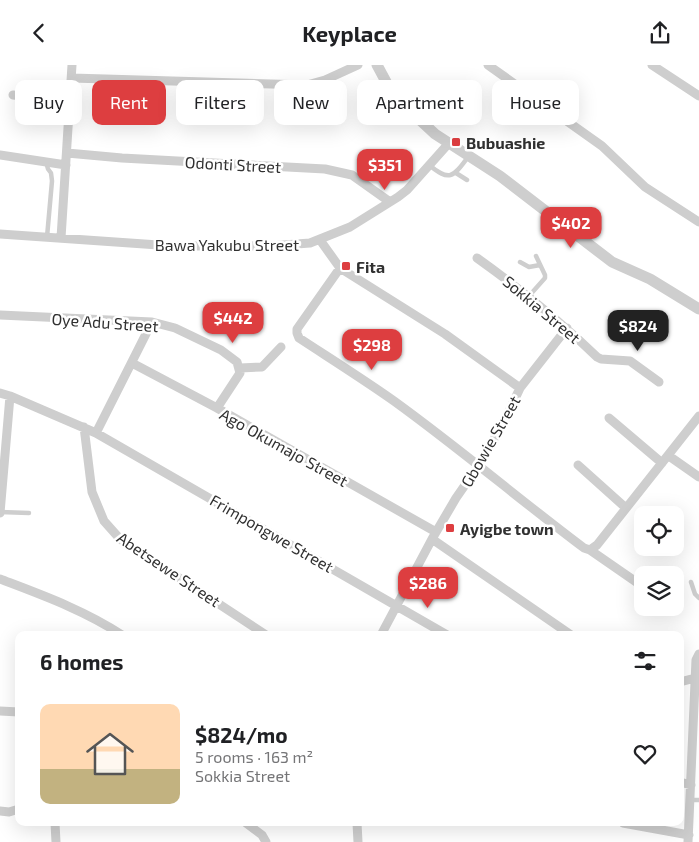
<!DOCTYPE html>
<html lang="en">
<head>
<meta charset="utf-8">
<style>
  :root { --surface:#fff; --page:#f6f6f6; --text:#202124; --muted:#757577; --accent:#dd3e40 }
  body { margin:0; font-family:"Exo 2",sans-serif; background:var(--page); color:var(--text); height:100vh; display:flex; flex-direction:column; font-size:19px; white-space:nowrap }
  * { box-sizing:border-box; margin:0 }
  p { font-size:16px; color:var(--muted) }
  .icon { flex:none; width:28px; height:28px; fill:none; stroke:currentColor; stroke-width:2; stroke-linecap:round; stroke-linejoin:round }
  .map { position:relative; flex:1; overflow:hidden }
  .sheet { position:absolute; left:15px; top:566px; width:669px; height:195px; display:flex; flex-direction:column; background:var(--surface); border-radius:10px; box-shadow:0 5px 20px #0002 }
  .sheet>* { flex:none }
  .hud { position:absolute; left:15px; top:15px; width:670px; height:45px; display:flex; gap:10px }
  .tools { position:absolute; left:634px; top:441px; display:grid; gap:10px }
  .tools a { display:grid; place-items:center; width:50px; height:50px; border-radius:10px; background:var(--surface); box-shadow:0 5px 20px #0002; font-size:25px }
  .price { position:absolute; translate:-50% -42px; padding:0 11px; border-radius:10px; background:var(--accent); color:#fff; font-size:16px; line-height:32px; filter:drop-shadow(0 1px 2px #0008) }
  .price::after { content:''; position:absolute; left:50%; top:30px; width:15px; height:11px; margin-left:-8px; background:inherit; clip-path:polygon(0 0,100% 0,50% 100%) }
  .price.selected { background:#222; color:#fff }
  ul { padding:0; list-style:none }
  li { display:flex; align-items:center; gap:15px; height:125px; padding:0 25px }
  li span { display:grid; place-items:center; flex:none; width:140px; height:100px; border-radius:10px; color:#555 }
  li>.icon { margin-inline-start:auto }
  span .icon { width:60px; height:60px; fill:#fffc; stroke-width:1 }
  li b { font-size:21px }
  h2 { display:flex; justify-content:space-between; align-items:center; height:60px; padding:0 25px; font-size:21px }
  .pill { padding:0 18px; border-radius:10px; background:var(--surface); box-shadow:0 5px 20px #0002; font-size:18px; line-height:45px }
  .pill.selected { background:var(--accent); color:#fff }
  header { display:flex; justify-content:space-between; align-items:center; height:65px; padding:0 25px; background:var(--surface); font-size:22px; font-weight:700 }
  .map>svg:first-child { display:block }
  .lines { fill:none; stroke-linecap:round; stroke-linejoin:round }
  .service { stroke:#cecece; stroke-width:4.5 }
  .minor { stroke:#cecece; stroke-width:9 }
  .tertiary { stroke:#cecece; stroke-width:11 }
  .poi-dot { fill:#dd3e40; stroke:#fff; stroke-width:2 }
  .labels { text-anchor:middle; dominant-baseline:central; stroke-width:5; stroke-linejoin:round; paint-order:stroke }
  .poi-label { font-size:16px; font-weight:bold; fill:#313131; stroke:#fff; text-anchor:start }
  .street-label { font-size:16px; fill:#313131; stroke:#fff }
</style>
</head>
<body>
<header><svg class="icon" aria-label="back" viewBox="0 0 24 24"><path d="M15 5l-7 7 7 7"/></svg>Keyplace<svg class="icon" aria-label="share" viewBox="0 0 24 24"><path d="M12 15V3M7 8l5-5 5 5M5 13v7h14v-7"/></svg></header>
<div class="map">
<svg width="699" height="777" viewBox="0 0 699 777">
  <rect width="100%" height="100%" fill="#fff"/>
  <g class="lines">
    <path class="service" d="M364,40L388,22
      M46,97L48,104L51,108L52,116L47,172
      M429,100C450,117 453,112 468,92
      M456,108L467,115
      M520,197L529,202L540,200
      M529,231L545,213V210L536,191
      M0,447L29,448
      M691,517L695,529L699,533
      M691,735H699"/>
    <path class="minor" d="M488,0L602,81L645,122L699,157
      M652,0L699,31
      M72,13L307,20L325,15L358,0
      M13,30L71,36
      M67,88L122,93L325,104L352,110L390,137
      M0,90L66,100
      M0,169L173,181H270L310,178L350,162L398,132L407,125L449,78
      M61,173L72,0
      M320,175L340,203L445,269L520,323L506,353L479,400L456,433L432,474L381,570
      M477,193C519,223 559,255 597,292L601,294L630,296L659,317
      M340,203L297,264V268L299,273C331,294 363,314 394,336C459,383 520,435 584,483L590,485L642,521
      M0,250L152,257L175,263L221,285L237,297L240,308L217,343
      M132,298L217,343L436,467
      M240,303L262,302L281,282
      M520,323L567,263
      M0,328L10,331L96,368L447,570
      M609,353L662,398
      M84,362L92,427L104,456L120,474L266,570
      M96,368L152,257
      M669,391L699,412
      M578,400L626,443
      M0,448L10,331
      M432,474L571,570
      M590,485L597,480L699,351
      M0,514C42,530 84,545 122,570
      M680,617L695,613
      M0,646L19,647
      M680,717L691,720
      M0,746L9,747L19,744
      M55,758L56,777
      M246,758L262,770L266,777
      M357,758L358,777
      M623,758L689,770
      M688,777L696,595L699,589"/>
    <path class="tertiary" d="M377,0L391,26L406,42L435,69L500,111L612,197L650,214L699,244"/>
  </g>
  <g class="poi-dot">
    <rect x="451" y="72" width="10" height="10" rx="2.5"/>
    <rect x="341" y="196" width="10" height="10" rx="2.5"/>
    <rect x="445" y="458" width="10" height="10" rx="2.5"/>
  </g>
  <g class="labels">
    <g class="poi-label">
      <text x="466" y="77">Bubuashie</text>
      <text x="356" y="201">Fita</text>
      <text x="460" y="463">Ayigbe town</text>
    </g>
    <g class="street-label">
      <text transform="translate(233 99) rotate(3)">Odonti Street</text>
      <text x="227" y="179">Bawa Yakubu Street</text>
      <text transform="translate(542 244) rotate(40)">Sokkia Street</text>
      <text transform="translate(105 257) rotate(4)">Oye Adu Street</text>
      <text transform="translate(490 376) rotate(-60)">Gbowie Street</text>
      <text transform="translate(284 382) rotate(29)">Ago Okumajo Street</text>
      <text transform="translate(272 468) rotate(30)">Frimpongwe Street</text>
      <text transform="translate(169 504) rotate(34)">Abetsewe Street</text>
    </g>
  </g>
</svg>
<div class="tools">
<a><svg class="icon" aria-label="locate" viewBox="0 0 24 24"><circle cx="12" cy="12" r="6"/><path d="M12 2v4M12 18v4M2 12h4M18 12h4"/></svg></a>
<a><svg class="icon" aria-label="layers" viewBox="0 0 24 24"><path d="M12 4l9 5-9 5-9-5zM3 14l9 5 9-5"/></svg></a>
</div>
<b class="price" style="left:385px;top:126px">$351</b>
<b class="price" style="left:571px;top:184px">$402</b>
<b class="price" style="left:233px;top:279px">$442</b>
<b class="price selected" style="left:638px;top:287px">$824</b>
<b class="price" style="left:372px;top:306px">$298</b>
<b class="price" style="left:428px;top:544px">$286</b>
<div class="hud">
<a class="pill">Buy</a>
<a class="pill selected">Rent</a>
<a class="pill">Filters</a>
<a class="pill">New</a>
<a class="pill">Apartment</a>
<a class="pill">House</a>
</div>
<section class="sheet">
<h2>6 homes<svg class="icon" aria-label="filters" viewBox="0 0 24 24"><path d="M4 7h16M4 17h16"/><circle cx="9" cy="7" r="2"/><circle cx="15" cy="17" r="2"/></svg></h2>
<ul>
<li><span style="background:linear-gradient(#ffd9b3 65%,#c2b280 0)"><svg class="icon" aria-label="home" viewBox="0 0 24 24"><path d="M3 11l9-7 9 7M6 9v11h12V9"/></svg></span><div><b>$824/mo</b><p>5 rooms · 163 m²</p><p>Sokkia Street</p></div><svg class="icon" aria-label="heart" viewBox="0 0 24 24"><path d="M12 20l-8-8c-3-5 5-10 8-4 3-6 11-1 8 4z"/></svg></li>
</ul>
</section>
</div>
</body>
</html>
